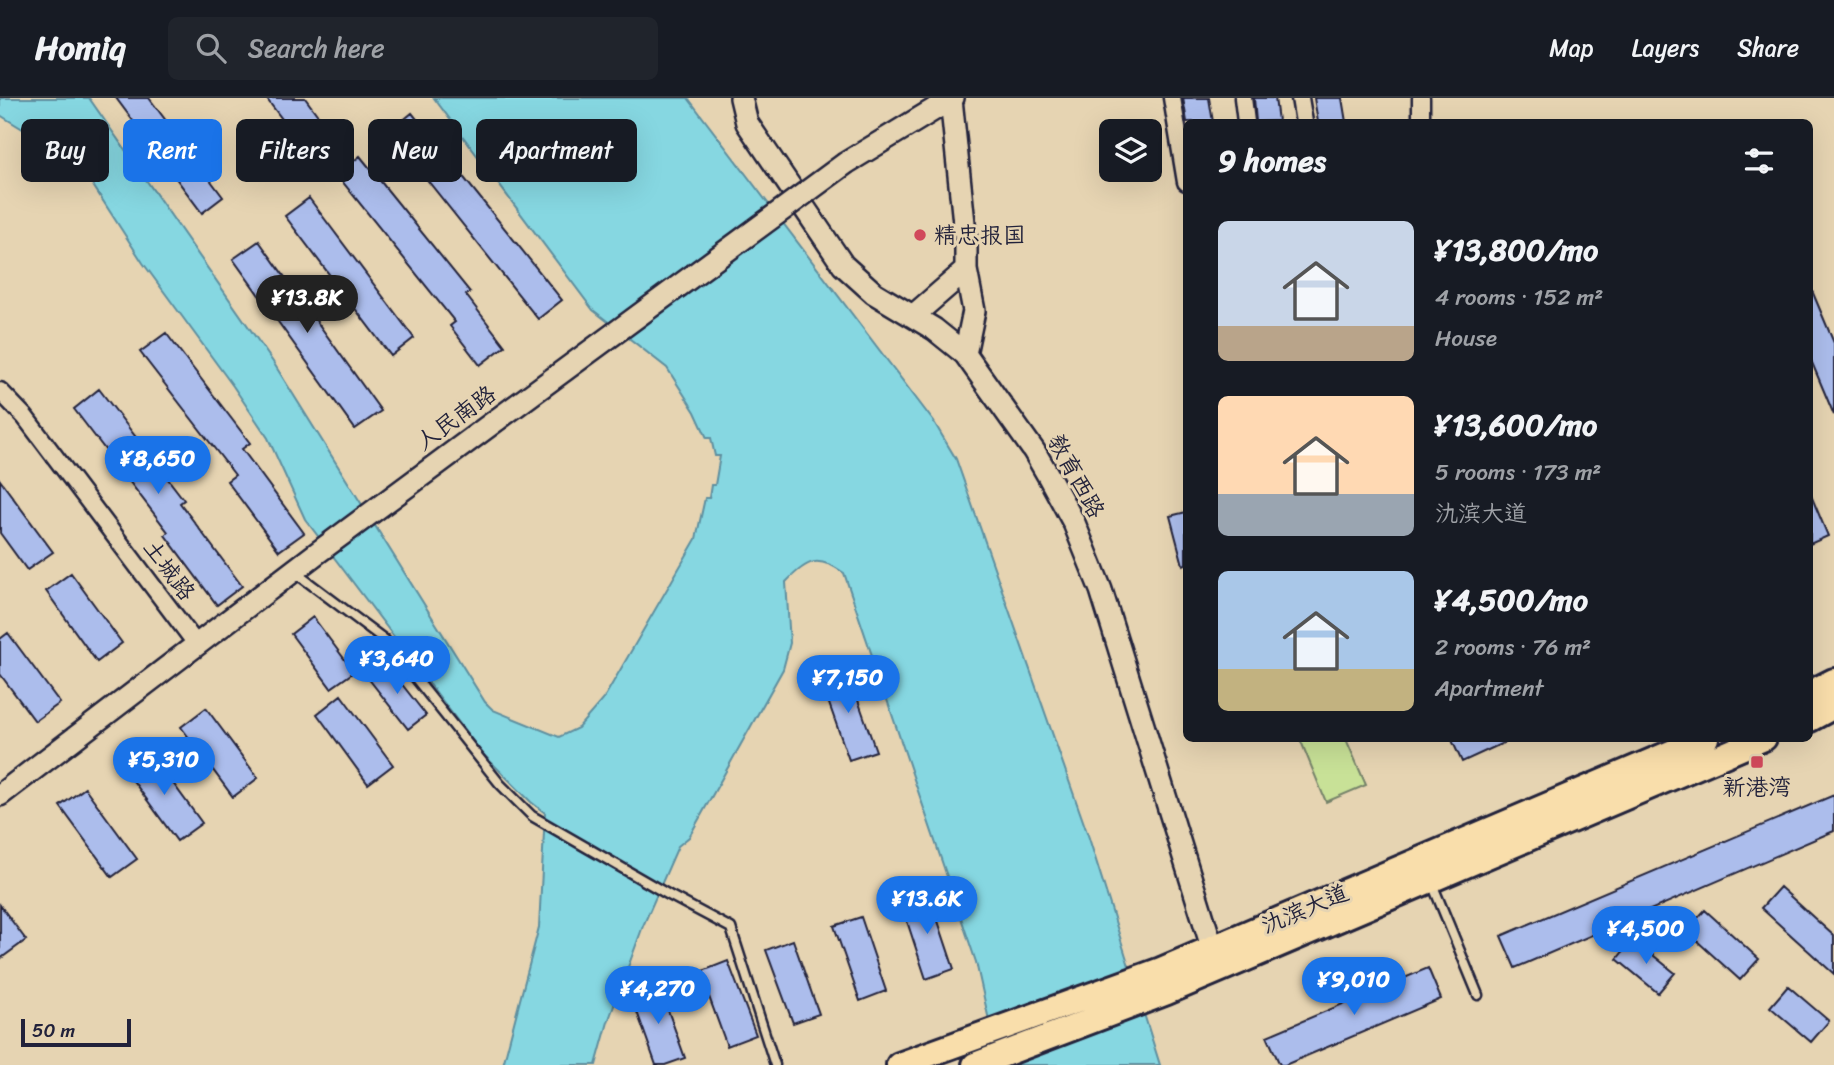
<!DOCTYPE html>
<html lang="en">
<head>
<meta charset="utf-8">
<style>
  :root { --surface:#171b24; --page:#20242c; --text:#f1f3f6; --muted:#9ea1a6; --line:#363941; --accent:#1a73e8 }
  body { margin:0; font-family:Sriracha,"LXGW WenKai TC",sans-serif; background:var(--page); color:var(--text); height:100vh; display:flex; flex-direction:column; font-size:26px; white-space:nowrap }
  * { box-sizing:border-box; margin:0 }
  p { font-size:23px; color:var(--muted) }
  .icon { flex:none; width:38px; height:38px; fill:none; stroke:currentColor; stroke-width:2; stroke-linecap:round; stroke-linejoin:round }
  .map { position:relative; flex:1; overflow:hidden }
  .sheet { position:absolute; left:1183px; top:21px; width:630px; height:623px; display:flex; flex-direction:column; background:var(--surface); border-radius:10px; box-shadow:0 7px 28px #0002 }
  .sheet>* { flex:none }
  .hud { position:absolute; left:21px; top:21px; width:665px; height:63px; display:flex; gap:14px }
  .tools { position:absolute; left:1099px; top:21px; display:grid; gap:14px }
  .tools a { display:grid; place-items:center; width:63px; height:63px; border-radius:10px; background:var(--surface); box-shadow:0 7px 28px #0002; font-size:35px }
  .scale { position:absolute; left:21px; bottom:18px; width:110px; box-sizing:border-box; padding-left:7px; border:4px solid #22223b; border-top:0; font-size:19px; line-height:24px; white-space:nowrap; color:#22223b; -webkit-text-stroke:5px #e6d4b2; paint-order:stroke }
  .price { position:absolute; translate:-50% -60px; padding:0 16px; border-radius:24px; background:var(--accent); color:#fff; font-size:23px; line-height:46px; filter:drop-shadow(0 2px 4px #0008) }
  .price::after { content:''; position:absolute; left:50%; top:42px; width:21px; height:16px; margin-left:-10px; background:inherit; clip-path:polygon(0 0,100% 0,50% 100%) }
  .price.selected { background:#222; color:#fff }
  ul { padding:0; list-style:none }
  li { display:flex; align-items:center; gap:21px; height:175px; padding:0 35px }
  li span { display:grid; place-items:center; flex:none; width:196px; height:140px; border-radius:10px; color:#555 }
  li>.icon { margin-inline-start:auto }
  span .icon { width:84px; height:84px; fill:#fffc; stroke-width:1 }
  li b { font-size:30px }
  h2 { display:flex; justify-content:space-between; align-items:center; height:84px; padding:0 35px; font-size:30px }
  .tag { padding:0 24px; border-radius:10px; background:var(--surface); box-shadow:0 7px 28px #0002; font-size:24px; line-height:63px }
  .tag.selected { background:var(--accent); color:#fff }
  header { display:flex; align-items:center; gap:42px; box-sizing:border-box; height:98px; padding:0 35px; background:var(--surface); border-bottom:2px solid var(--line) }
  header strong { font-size:33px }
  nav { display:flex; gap:38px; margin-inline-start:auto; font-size:24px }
  .search { width:490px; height:63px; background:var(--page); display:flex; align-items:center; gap:18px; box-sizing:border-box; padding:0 24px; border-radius:10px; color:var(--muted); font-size:26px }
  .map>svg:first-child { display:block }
  .green { fill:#c8e197; stroke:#758269; stroke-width:2 }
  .water { fill:#86d7e1; stroke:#5e8f9f; stroke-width:2 }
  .building { fill:#acbdec; stroke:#22223b; stroke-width:2 }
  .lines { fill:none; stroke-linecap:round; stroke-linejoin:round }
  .lane-casing { stroke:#22223b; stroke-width:13 }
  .street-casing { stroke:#22223b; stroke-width:21 }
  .secondary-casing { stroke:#22223b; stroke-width:26 }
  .primary-casing { stroke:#22223b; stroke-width:30 }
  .lane { stroke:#e6d4b2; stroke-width:8 }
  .street { stroke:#e6d4b2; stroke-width:16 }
  .secondary { stroke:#e6d4b2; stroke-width:21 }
  .primary { stroke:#f9deab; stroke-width:24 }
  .secondary-bridge-casing { stroke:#22223b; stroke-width:26; stroke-linecap:butt }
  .secondary-bridge { stroke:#e6d4b2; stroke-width:21 }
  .poi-dot { fill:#d1495b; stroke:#e6d4b2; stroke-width:2.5 }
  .labels { text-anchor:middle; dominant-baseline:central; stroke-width:6; stroke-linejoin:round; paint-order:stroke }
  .poi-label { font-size:23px; fill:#22223b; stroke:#e6d4b2; text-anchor:start }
  .street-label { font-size:23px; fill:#22223b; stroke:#e6d4b2 }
</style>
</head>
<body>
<header>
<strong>Homiq</strong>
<div class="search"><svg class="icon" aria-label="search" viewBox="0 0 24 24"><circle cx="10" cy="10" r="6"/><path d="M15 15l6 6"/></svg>Search here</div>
<nav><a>Map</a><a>Layers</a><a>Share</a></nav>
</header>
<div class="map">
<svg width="1834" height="967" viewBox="0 0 1834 967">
  <rect width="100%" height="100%" fill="#e6d4b2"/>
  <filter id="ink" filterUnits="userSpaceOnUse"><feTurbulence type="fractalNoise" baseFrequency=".0143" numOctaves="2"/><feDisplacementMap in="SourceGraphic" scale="14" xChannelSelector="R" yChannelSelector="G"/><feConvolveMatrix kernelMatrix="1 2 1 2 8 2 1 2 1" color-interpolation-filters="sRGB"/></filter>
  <g filter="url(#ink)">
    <path class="green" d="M1300,641H1346L1366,687L1326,704Z"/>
    <path class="water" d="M0,0H89L273,264L485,604L493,612L559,639L578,630L604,600L696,441L705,400H709L711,387H715L720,358H715L711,340H707L695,314L667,270L593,212L434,0H688L934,324L956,361L1089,740L1160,967H999L976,864L844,475C818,457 808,461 786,484L790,545L783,571L689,739L678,748L643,828L608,924L596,967H503L539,829L545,715L531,704L482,655L305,421L268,340L233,288L143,165L85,75L68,59L0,17Z"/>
    <path class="building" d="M116,0H149L223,99L202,115Z
      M266,0H305L319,19L295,38Z
      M1183,0H1209L1213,24H1187Z
      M1254,0H1275L1278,23L1256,24Z
      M1314,0H1342L1346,24H1318Z
      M412,15L562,202L538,221L389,34Z
      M360,58L470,194L466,197L505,248L480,267L450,228L455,224L337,77Z
      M309,100L414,240L391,258L285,118Z
      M259,143L381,313L355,331L233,161Z
      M1810,188L1834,245V317L1810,260Z
      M166,235L250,345L242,351L304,435L279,453L227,383L235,377L140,254Z
      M99,291L184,402L180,405L242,488L217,507L165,437L168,434L74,311Z
      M0,382L53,454L27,472L0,435Z
      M1810,395L1828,438L1810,446Z
      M1186,414V466L1183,467L1170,418Z
      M71,475L122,545L97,564L46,493Z
      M313,519L354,574L331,590L291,536Z
      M8,535L60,605L35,623L0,576V541Z
      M386,566L426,617L408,631L368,580Z
      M847,571L876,653L849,662L820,580Z
      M341,597L393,667L368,686L317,616Z
      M206,610L258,680L233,699L181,629Z
      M1451,640H1514L1462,664Z
      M151,655L202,725L177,743L126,673Z
      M85,690L137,761L112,779L60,708Z
      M1834,697V733L1515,870L1501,838Z
      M1780,789L1834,838V876L1761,810Z
      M929,796L954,871L926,881L901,805Z
      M0,807L26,842L0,861Z
      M1705,812L1759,861L1740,882L1686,833Z
      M861,819L886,893L860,903L834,828Z
      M1633,841L1675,875L1658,895L1617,861Z
      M793,842L819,916L793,925L766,852Z
      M728,863L756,937L727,948L700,874Z
      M1428,870L1441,901L1285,967H1280L1267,938Z
      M659,887L685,960L665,967H656L631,897Z
      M1788,888L1829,923L1811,944L1770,909Z"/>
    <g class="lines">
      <g class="lane-casing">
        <path id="lane" d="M296,475L385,542L500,686L532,718L669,797L731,830L775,967
          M1431,783L1478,897"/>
      </g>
      <g class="street-casing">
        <path id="street" d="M1172,0L1186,84
          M1243,0L1246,24
          M1300,0L1304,24
          M1421,0V24
          M0,293L25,319L197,547"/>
      </g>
      <g class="secondary-casing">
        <path id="secondary" d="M741,0L747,25L843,167L874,195L934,231L965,256L1034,353L1049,379L1074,425L1101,492L1217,865
          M846,65L953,0
          M913,218L966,172V144L951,1
          M965,256L974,213L966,172
          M0,697L317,455L498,321"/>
      </g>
      <g class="primary-casing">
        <path id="primary" d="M1810,595L1834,583
          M1810,621L1834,608
          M899,967L1161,872L1706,640
          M975,967L1167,894L1764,640"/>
      </g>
      <use href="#lane" class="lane"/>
      <use href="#street" class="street"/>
      <use href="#secondary" class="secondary"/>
      <use href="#primary" class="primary"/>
      <g class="secondary-bridge-casing">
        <path id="secondary-bridge" d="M498,321L846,65"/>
      </g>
      <use href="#secondary-bridge" class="secondary-bridge"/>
    </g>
  </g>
  <g class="poi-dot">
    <circle cx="920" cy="137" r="7"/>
    <rect x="1750" y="657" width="14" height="14" rx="3.5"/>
  </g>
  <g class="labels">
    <g class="poi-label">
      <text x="934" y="137">精忠报国</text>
      <text x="1757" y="689" text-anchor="middle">新港湾</text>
    </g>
    <g class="street-label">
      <text transform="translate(456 320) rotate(-36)">人民南路</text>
      <text transform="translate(1076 378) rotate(61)">教育西路</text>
      <text transform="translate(169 472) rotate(53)">土城路</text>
      <text transform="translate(1305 811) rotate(-23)">氿滨大道</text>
    </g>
  </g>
</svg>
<div class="tools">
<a><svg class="icon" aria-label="layers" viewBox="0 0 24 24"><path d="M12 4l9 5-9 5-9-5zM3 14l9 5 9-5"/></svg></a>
</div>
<div class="scale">50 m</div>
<b class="price selected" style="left:307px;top:237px">¥13.8K</b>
<b class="price" style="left:158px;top:398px">¥8,650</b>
<b class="price" style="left:397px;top:598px">¥3,640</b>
<b class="price" style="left:848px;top:617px">¥7,150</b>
<b class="price" style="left:164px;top:699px">¥5,310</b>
<b class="price" style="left:927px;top:838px">¥13.6K</b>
<b class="price" style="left:1646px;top:868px">¥4,500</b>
<b class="price" style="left:1354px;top:919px">¥9,010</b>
<b class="price" style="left:658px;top:928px">¥4,270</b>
<div class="hud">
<a class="tag">Buy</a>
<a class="tag selected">Rent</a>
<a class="tag">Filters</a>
<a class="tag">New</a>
<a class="tag">Apartment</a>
</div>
<section class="sheet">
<h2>9 homes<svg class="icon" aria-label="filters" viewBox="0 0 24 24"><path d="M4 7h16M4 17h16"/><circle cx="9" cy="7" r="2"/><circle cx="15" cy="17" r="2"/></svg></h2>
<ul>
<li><span style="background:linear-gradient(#c9d6e8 75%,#b9a48a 0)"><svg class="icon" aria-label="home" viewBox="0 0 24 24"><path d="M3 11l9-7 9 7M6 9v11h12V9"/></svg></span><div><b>¥13,800/mo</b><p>4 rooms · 152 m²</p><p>House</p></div></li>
<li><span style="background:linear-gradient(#ffd9b3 70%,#9aa5b1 0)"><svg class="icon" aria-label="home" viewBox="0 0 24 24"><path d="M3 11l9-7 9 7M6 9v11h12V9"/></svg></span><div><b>¥13,600/mo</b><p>5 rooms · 173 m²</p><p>氿滨大道</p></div></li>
<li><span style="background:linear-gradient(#a9c7e8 70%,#c2b280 0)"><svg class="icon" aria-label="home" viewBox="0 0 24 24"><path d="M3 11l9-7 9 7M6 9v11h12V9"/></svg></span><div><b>¥4,500/mo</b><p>2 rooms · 76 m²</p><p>Apartment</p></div></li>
</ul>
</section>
</div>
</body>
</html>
